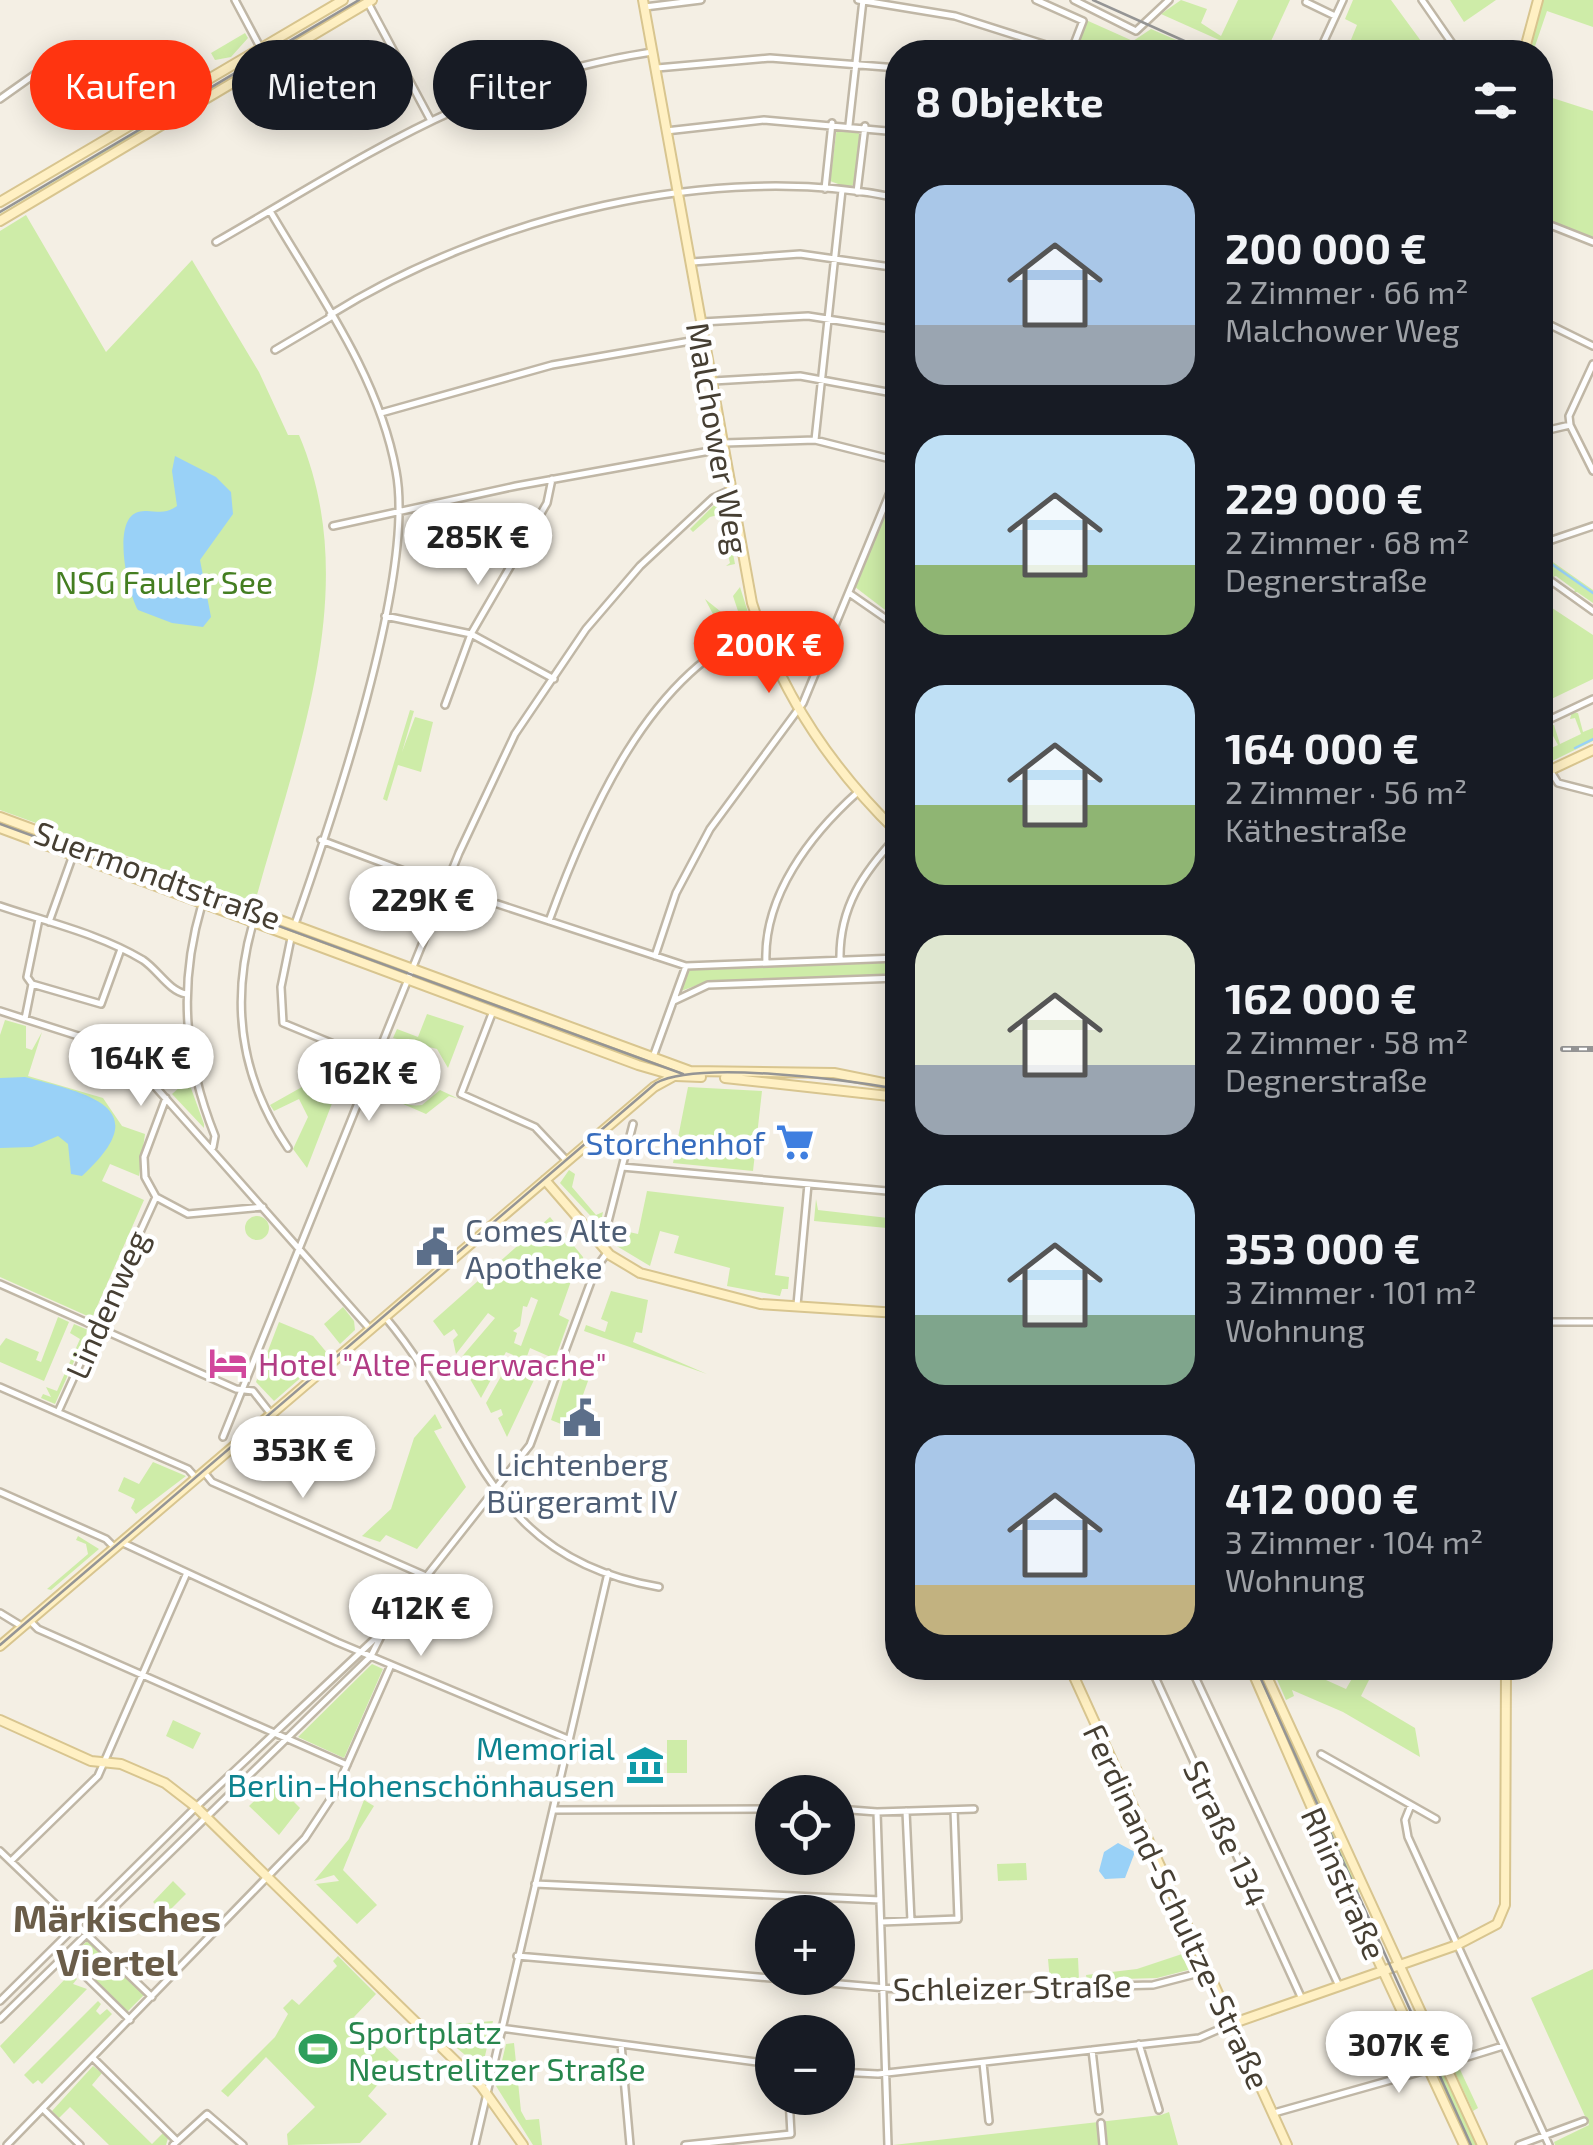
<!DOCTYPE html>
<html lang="de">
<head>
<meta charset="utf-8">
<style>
  :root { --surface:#171b24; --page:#242831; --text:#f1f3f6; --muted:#9ea1a6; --accent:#ff3410 }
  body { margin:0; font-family:"Exo 2",sans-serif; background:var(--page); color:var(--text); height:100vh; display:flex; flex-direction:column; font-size:38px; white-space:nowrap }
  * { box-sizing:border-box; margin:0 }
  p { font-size:32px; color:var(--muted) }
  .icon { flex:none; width:55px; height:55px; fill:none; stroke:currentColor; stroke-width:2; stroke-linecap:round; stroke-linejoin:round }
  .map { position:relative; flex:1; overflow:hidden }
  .side { position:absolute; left:885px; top:40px; width:668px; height:1640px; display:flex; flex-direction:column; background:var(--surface); border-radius:40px; box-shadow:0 5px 25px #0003 }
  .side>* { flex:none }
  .top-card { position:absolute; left:30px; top:40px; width:705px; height:90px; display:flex; gap:20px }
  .fabs { position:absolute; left:755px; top:1775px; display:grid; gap:20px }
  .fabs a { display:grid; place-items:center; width:100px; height:100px; border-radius:50%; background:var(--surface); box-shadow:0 5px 25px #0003; font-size:50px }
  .price { position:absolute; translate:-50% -85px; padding:0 22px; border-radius:35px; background:#fff; color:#222; font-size:32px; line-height:65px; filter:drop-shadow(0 2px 5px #0008) }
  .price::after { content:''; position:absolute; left:50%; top:60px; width:30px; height:22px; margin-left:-15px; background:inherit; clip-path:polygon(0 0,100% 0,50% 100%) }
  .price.current { background:var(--accent); color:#fff }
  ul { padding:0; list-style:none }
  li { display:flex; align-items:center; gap:30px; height:250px; padding:0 30px }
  li span { display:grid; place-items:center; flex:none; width:280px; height:200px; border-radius:30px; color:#555 }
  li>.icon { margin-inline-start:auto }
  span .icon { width:120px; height:120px; fill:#fffc; stroke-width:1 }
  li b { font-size:42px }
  h2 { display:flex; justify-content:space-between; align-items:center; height:120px; padding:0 30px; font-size:42px }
  .pill { padding:0 35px; border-radius:45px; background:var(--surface); box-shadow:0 5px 25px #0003; font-size:35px; line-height:90px }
  .pill.current { background:var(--accent); color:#fff }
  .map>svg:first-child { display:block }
  .green { fill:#ceeca8; fill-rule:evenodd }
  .water { fill:#99d1f7 }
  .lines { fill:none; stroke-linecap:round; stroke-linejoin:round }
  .stream { stroke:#99d1f7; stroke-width:2.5 }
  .street-casing { stroke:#c0b7a6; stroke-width:10 }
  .secondary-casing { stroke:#d8c58f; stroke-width:12 }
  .street { stroke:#fff; stroke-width:5 }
  .secondary { stroke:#fff0c3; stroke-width:8 }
  .tram { stroke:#959595; stroke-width:2.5 }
  .rail-casing { stroke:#959595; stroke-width:6 }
  .rail { stroke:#fff; stroke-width:2.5; stroke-dasharray:8; stroke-linecap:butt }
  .labels { text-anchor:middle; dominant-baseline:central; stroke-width:9; stroke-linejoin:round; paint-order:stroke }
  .street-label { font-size:32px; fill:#463f33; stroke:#fff }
  .park-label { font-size:32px; fill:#447e21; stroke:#fff }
  .shop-label { font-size:32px; fill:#366cbe; stroke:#fff; text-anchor:end }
  .service-label { font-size:32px; fill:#4e5e75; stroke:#fff; text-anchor:start }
  .hotel-label { font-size:32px; fill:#b23c85; stroke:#fff; text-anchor:start }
  .culture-label { font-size:32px; fill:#0d838f; stroke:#fff; text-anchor:end }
  .leisure-label { font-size:32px; fill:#27864d; stroke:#fff; text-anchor:start }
  .quarter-label { font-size:38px; font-weight:bold; fill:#6a5d49; stroke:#fff }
</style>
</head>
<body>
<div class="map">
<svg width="1593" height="2145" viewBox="0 0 1593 2145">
  <rect width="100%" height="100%" fill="#f4efe4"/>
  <path class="green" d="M1181,0L1207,9L1201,23L1221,36L1238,0H1290L1266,52H1246L1161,14Z
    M1353,0H1391L1429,52H1346L1357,25L1345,19Z
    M1450,0H1496L1464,22Z
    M1543,0H1593V27L1547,11L1533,52H1527Z
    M1086,20L1133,41L1151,29L1204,52H1073Z
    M245,33L248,38L231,57L215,60L211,53Z
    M1540,94L1593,111V239L1540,219Z
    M837,127L856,129L862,138L858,181L849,188L830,181Z
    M142,129L144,131L0,217V214Z
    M26,215L106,352L192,260L259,372L288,435H299C364,588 296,752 255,902L0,810V231Z
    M897,478V619L855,587Z
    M723,502L735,564L726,566L730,563L718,515L710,517L693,532L690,529L715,504Z
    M1540,553L1593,590V603L1577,592L1573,593L1575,590L1556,576L1551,578L1553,574L1540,565Z
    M740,587L752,625L726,639L705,599L720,611L727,628L742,623L733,596Z
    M1540,600L1593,635V679L1543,703L1547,713L1540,716V646L1553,627L1540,617Z
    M410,710L414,711L402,752L415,717L433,722L421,772L398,765L387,801L383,799Z
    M1572,712L1578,713L1583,732L1593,728V741L1540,767V753L1558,745L1547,725H1554L1560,744L1581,734L1575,718L1570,719Z
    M0,819L212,894L209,903L0,827Z
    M897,960V976L706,982L681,991L689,969Z
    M483,996L639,1055L637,1060L628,1058L480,1004Z
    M427,1014L464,1026L448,1068L437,1049L393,1038L397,1029L418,1037Z
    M5,1020L26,1026V1048L32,1050L42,1032L28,1076L103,1098L122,1126L145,1134L139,1176L110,1164L102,1181L144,1200L92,1318L0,1277V1035Z
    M390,1044L402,1048C370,1067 385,1110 422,1105L440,1090L459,1099L449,1096L426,1114L371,1090Z
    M332,1050L350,1057L307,1168L293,1149L308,1117L299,1099L274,1111L270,1105L325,1074Z
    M188,1080L204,1124V1128L172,1094Z
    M688,1087L762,1091L753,1171L673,1163Z
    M569,1170L575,1174L572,1187L596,1215L603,1212L600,1226L560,1183Z
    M647,1191L784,1207L775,1275L789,1277L788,1289H782L780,1296L727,1286L730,1268L674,1253L679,1236L660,1231L650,1266L615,1245L620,1230L638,1234Z
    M816,1199L818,1210L897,1219V1229L814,1221Z
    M245 1228a12 12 0 1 1 24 0a12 12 0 1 1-24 0Z
    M550,1217L583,1257L585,1269L576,1267L559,1315L569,1320L555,1359L530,1348L526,1359L542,1363L507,1437L498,1418L503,1415L501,1409L491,1413L486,1403L513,1355L506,1352L481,1398L459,1360L495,1318L488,1313L456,1354L453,1340L458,1335L454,1329L444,1336L433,1321ZM531,1297L538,1300L521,1346L514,1343L517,1333L513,1331L520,1326L523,1306L527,1307Z
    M611,1291L648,1300L642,1333L636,1332L633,1342L707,1374L584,1331L586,1325L605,1332L608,1322L601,1319Z
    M343,1307L354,1321L355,1330L340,1344L324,1324Z
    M58,1317L69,1322L44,1381L0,1362V1346L6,1338L39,1352L36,1360L41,1362Z
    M279,1322L313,1336L328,1354L274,1401L256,1382Z
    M74,1324L88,1330L55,1404L41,1398L43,1394L51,1397L46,1387L57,1391L80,1339L70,1333Z
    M568,1365L592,1370L571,1428L551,1420Z
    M435,1414L442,1428L434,1431L466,1487L417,1549L386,1535L380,1542L362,1536L391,1509L414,1438Z
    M153,1462L186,1476L136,1514L131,1508L135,1499L118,1491L124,1477L139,1484Z
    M78,1536L99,1549L51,1590L47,1589L88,1554L86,1544L76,1540Z
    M372,1664L383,1669L344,1758L298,1737Z
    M1272,1668H1332L1326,1680L1346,1689L1358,1668H1375L1361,1696L1415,1728L1420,1757L1343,1712L1292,1690L1294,1696L1286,1700Z
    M1265,1679L1362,1890L1354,1896L1260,1681Z
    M173,1720L201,1733L193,1749L166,1736Z
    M667,1740H687V1773H667Z
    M274,1782L300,1808L279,1835L249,1806Z
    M364,1800L374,1806L359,1830L343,1870L377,1905L357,1924L316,1884L339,1881L334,1875L314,1881L349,1839Z
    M1026,1863L1027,1880L998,1881L997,1864Z
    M173,1881L186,1894L166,1914L153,1902Z
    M88,1940L144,1995L127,2012L71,1957Z
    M1188,1952L1192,1969L1157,1978L1087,1980L1086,1975L1137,1969Z
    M338,1956L376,1994L354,2017L399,2060L368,2096L387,2114L360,2143L288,2145L287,2134L315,2107L266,2057L228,2097L221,2091L275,2037L288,2014L283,2008L292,1999L299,2005L337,1966L333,1961Z
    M1078,1958L1079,1980L1050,1981L1048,1959Z
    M1593,1969V2145H1555L1554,2142L1589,2125L1531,1998Z
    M71,1973L77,1979L73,1984L87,1989L14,2064L0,2046Z
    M98,2001L101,2004L96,2011L100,2015L107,2009L112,2014L42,2084L38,2080L33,2084L24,2075Z
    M493,2021L482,2069L434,2029L442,2025Z
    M1431,2041L1479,2145H1468L1421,2045Z
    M514,2043L521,2111L526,2120L539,2119L542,2145H533L496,2086L506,2044Z
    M1449,2046L1478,2108L1473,2111L1444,2049Z
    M93,2066L102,2073L92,2085L152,2144L163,2133L168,2138L166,2145H109L70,2107L59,2118L52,2111Z
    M1169,2112L1178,2145H893L1161,2115Z"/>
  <path class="water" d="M175,456L216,477L231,492L233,514L200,560L211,617L203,627L172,623L138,610C128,593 111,520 138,512C153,508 162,517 177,506L172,471Z
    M25,1077C89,1094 158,1107 82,1176L71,1174L68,1144L58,1136L32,1147L0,1148V1078Z
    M1118,1843L1135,1852L1125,1878L1105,1879L1099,1871L1104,1852Z"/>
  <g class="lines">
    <path class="stream" d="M1540,556L1593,593
      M1575,748L1593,739"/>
    <g class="street-casing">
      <path id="street" d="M235,0L268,62
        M858,0L955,16L1068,52
        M1036,0L1083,21L1071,52
        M1074,0L1136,31L1169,0
        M1422,0L1458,52
        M1306,2L1335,16
        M368,3L430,119
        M645,7L701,0
        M1319,52L1343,0
        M657,68L770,58L898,68
        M0,99L48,65
        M849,125L863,0
        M666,131L764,120L898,132
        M825,189L832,123
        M857,192L865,126
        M270,211C318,293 379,376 396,471C416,575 332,819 295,924
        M1540,221L1593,242
        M216,242C368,155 474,79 652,52
        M692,262L800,254L898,268
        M330,315C487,217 714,160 898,198
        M1540,320L1593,346
        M702,322L808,316L898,330
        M275,350L331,317
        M713,381L800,376L898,394
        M381,413L552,365L702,339
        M1570,425L1569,416L1593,364
        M1570,425L1593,471
        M1540,432L1570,425
        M815,440L842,190
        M724,443L815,440L898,461
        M333,526L516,486L721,449
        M1543,543L1593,526
        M1540,573L1593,611
        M849,593L898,627
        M385,616L471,634L554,679
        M445,705L471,634L547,503L552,479
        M1540,724L1593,699
        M1550,770L1558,783L1593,792
        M321,840L452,889L686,966L898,958
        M202,904C178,985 184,1059 215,1136L213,1147
        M0,906C47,922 100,934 143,960C158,970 169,991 186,994
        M549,921C587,817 649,670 760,629
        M49,922L73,855
        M253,923C230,1003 241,1079 288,1148
        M291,938L281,987L283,1023L375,1061
        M655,956L676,893L710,829L803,703L898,473
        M840,960C839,907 863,873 898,835
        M766,963C763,896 810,835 858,792
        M32,984L101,1004L121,949
        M32,984L27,977L39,919
        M674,1001L708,985L898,978
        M0,1011L97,1042L136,1065L370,1329
        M493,1011L461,1094L535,1127L567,1161
        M25,1019L32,984
        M653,1057L686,966
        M166,1098L144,1157L145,1177L156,1197L188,1214L263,1207
        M622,1167L898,1192
        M597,1238L607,1226L633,1124
        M0,1284L236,1389L253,1391L271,1414
        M797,1305L808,1184
        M385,1317C480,1429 483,1557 659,1587
        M1540,1322H1593
        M0,1387L188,1469L196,1478
        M58,1412L156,1197
        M223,1437L459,853L515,734L586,629L640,566L713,498L728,491
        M204,1472L212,1482L426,1576
        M0,1492L106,1539L114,1547
        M123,1543L337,1642L568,1739
        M0,1613L23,1627
        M30,1621L38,1629L347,1765
        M1151,1668L1302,1999
        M1191,1668L1339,1986
        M1321,1754L1436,1819
        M1411,1805L1405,1820L1408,1837L1549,2145
        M838,1809L877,1812L888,2145
        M553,1810L772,1809
        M906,1811L911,1921
        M877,1812L974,1809
        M0,1851L152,1997
        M11,1861L98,1776L186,1575
        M535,1884L880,1900
        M881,1922L958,1919L954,1810
        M64,1955L130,2020
        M517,1956L921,1991L1153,1985L1207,1971
        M0,2001L196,1807L382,1632
        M0,2019L371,1656L384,1630L530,1445L596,1268L607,1253
        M500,2028L772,2064
        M621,2044L630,2145
        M1139,2044L1159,2110
        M1092,2050L1099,2111
        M1464,2058L1503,2046
        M94,2059L177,2141
        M983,2063L989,2121
        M838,2072L878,2074L1199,2038L1231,2024
        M43,2109L80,2145
        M1274,2113L1430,2069
        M1101,2123L1103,2145
        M7,2145L305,1838L334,1794L391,1665
        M173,2145L207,2114L243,2145
        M475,2145L608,1573
        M685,2145L791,2134L789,2098
        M1519,2145L1584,2121"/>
    </g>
    <g class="secondary-casing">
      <path id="secondary" d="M643,0L752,603C780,692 831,768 898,833
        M1524,52L1538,0
        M0,202L343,0
        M0,221L372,0
        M1540,775L1593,750
        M0,817L690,1071L834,1073L898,1086
        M0,828L638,1065L676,1076L701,1077
        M725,1078L898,1097
        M545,1180L610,1255L640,1273L760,1304L898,1313
        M0,1646L654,1087L674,1076
        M1070,1668L1287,2145
        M1251,1668L1377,1958L1464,2145
        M1263,1668L1482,2145
        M0,1720L91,1761L121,1764L165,1783L196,1807L481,2086L523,2145
        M1231,2024L1457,1945L1497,1924L1505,1905L1506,1668"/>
    </g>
    <use href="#street" class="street"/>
    <use href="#secondary" class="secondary"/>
    <path class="tram" d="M1093,0L1209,52
      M0,212L359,0
      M0,824L683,1074
      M0,1645L656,1083C698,1060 847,1080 898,1089
      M1256,1668L1471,2145"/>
    <g class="rail-casing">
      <path id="rail" d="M1563,1049H1593"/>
    </g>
    <use href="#rail" class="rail"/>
  </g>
  <defs>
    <g id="supermarket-bare" transform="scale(3)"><path d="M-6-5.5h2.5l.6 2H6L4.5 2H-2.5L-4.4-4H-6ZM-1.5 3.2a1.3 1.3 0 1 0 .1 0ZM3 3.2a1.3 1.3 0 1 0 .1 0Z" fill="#3f7fe0" stroke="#fff" stroke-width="2.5" paint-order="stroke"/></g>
    <g id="civic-bare" transform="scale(3)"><path d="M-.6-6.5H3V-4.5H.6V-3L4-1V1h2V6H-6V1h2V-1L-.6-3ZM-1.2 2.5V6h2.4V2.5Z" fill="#5c6f8a" stroke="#fff" stroke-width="2.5" paint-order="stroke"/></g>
    <g id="hotel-bare" transform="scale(3)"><path d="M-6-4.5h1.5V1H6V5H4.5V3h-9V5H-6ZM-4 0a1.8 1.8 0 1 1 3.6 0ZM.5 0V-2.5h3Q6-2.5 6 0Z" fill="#d1479c" stroke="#fff" stroke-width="2.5" paint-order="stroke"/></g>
    <g id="museum-bare" transform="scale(3)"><path d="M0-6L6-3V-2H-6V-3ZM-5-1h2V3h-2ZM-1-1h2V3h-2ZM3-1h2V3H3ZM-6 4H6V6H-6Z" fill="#0f9aa8" stroke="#fff" stroke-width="2.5" paint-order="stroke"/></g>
    <g id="stadium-bare" transform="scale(3)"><path d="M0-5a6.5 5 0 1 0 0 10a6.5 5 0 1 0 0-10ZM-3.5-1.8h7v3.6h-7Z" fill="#2e9e5b" stroke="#fff" stroke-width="2.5" paint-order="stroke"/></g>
  </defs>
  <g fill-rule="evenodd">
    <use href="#supermarket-bare" x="795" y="1142"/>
    <use href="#civic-bare" x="435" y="1247"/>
    <use href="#hotel-bare" x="228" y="1363"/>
    <use href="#civic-bare" x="582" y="1418"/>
    <use href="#museum-bare" x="645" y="1765"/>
    <use href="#stadium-bare" x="318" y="2049"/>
  </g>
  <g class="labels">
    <g class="street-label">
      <text transform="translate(719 438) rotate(80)">Malchower Weg</text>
      <text transform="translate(158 874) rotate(20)">Suermondtstraße</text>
      <text transform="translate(106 1304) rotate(-66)">Lindenweg</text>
      <text transform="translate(1227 1833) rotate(65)">Straße 134</text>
      <text transform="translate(1345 1883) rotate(66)">Rhinstraße</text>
      <text transform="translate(1178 1906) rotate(65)">Ferdinand-Schultze-Straße</text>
      <text transform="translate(1012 1986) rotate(-1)">Schleizer Straße</text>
    </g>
    <g class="park-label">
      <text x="164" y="581">NSG Fauler See</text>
    </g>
    <g class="shop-label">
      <text x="765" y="1142">Storchenhof</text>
    </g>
    <g class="service-label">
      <text x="465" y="1229">Comes Alte<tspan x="465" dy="37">Apotheke</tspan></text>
      <text x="582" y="1463" text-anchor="middle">Lichtenberg<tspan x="582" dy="37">Bürgeramt IV</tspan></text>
    </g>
    <g class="hotel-label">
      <text x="258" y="1363">Hotel "Alte Feuerwache"</text>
    </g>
    <g class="culture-label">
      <text x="615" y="1747">Memorial<tspan x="615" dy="37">Berlin-Hohenschönhausen</tspan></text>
    </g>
    <g class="leisure-label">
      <text x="348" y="2031">Sportplatz<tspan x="348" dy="37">Neustrelitzer Straße</tspan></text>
    </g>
    <g class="quarter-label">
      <text x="117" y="1917">Märkisches<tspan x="117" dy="44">Viertel</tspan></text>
    </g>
  </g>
</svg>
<div class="fabs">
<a><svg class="icon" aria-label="locate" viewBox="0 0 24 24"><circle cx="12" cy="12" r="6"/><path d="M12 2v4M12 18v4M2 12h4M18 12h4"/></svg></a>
<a>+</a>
<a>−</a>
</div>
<b class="price" style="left:478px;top:588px">285K €</b>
<b class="price current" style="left:769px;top:696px">200K €</b>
<b class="price" style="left:423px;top:951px">229K €</b>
<b class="price" style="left:141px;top:1109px">164K €</b>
<b class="price" style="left:369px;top:1124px">162K €</b>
<b class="price" style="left:303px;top:1501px">353K €</b>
<b class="price" style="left:421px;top:1659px">412K €</b>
<b class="price" style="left:1399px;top:2096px">307K €</b>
<div class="top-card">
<a class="pill current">Kaufen</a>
<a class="pill">Mieten</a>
<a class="pill">Filter</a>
</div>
<section class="side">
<h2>8 Objekte<svg class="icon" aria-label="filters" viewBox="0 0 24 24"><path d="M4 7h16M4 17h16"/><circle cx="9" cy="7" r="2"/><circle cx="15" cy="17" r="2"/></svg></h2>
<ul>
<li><span style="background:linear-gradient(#a9c7e8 70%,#9aa5b1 0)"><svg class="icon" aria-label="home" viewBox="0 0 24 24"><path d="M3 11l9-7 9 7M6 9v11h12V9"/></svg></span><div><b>200 000 €</b><p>2 Zimmer · 66 m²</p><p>Malchower Weg</p></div></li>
<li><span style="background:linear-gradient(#bfe0f5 65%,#8fb573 0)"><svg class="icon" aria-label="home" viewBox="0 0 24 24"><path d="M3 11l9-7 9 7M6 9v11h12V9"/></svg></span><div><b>229 000 €</b><p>2 Zimmer · 68 m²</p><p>Degnerstraße</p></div></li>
<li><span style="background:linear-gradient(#bfe0f5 60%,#8fb573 0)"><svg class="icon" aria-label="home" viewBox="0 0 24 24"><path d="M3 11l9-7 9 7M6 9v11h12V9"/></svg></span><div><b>164 000 €</b><p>2 Zimmer · 56 m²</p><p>Käthestraße</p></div></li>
<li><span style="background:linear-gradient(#dfe7d0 65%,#9aa5b1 0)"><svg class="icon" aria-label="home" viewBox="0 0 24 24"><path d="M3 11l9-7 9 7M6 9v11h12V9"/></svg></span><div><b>162 000 €</b><p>2 Zimmer · 58 m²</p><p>Degnerstraße</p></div></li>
<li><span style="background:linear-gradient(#bfe0f5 65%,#7fa58c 0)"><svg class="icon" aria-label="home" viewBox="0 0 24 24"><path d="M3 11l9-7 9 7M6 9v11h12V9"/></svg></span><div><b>353 000 €</b><p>3 Zimmer · 101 m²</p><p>Wohnung</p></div></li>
<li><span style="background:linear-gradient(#a9c7e8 75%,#c2b280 0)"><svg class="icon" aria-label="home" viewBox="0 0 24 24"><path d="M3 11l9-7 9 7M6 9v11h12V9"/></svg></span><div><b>412 000 €</b><p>3 Zimmer · 104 m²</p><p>Wohnung</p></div></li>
</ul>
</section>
</div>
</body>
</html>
